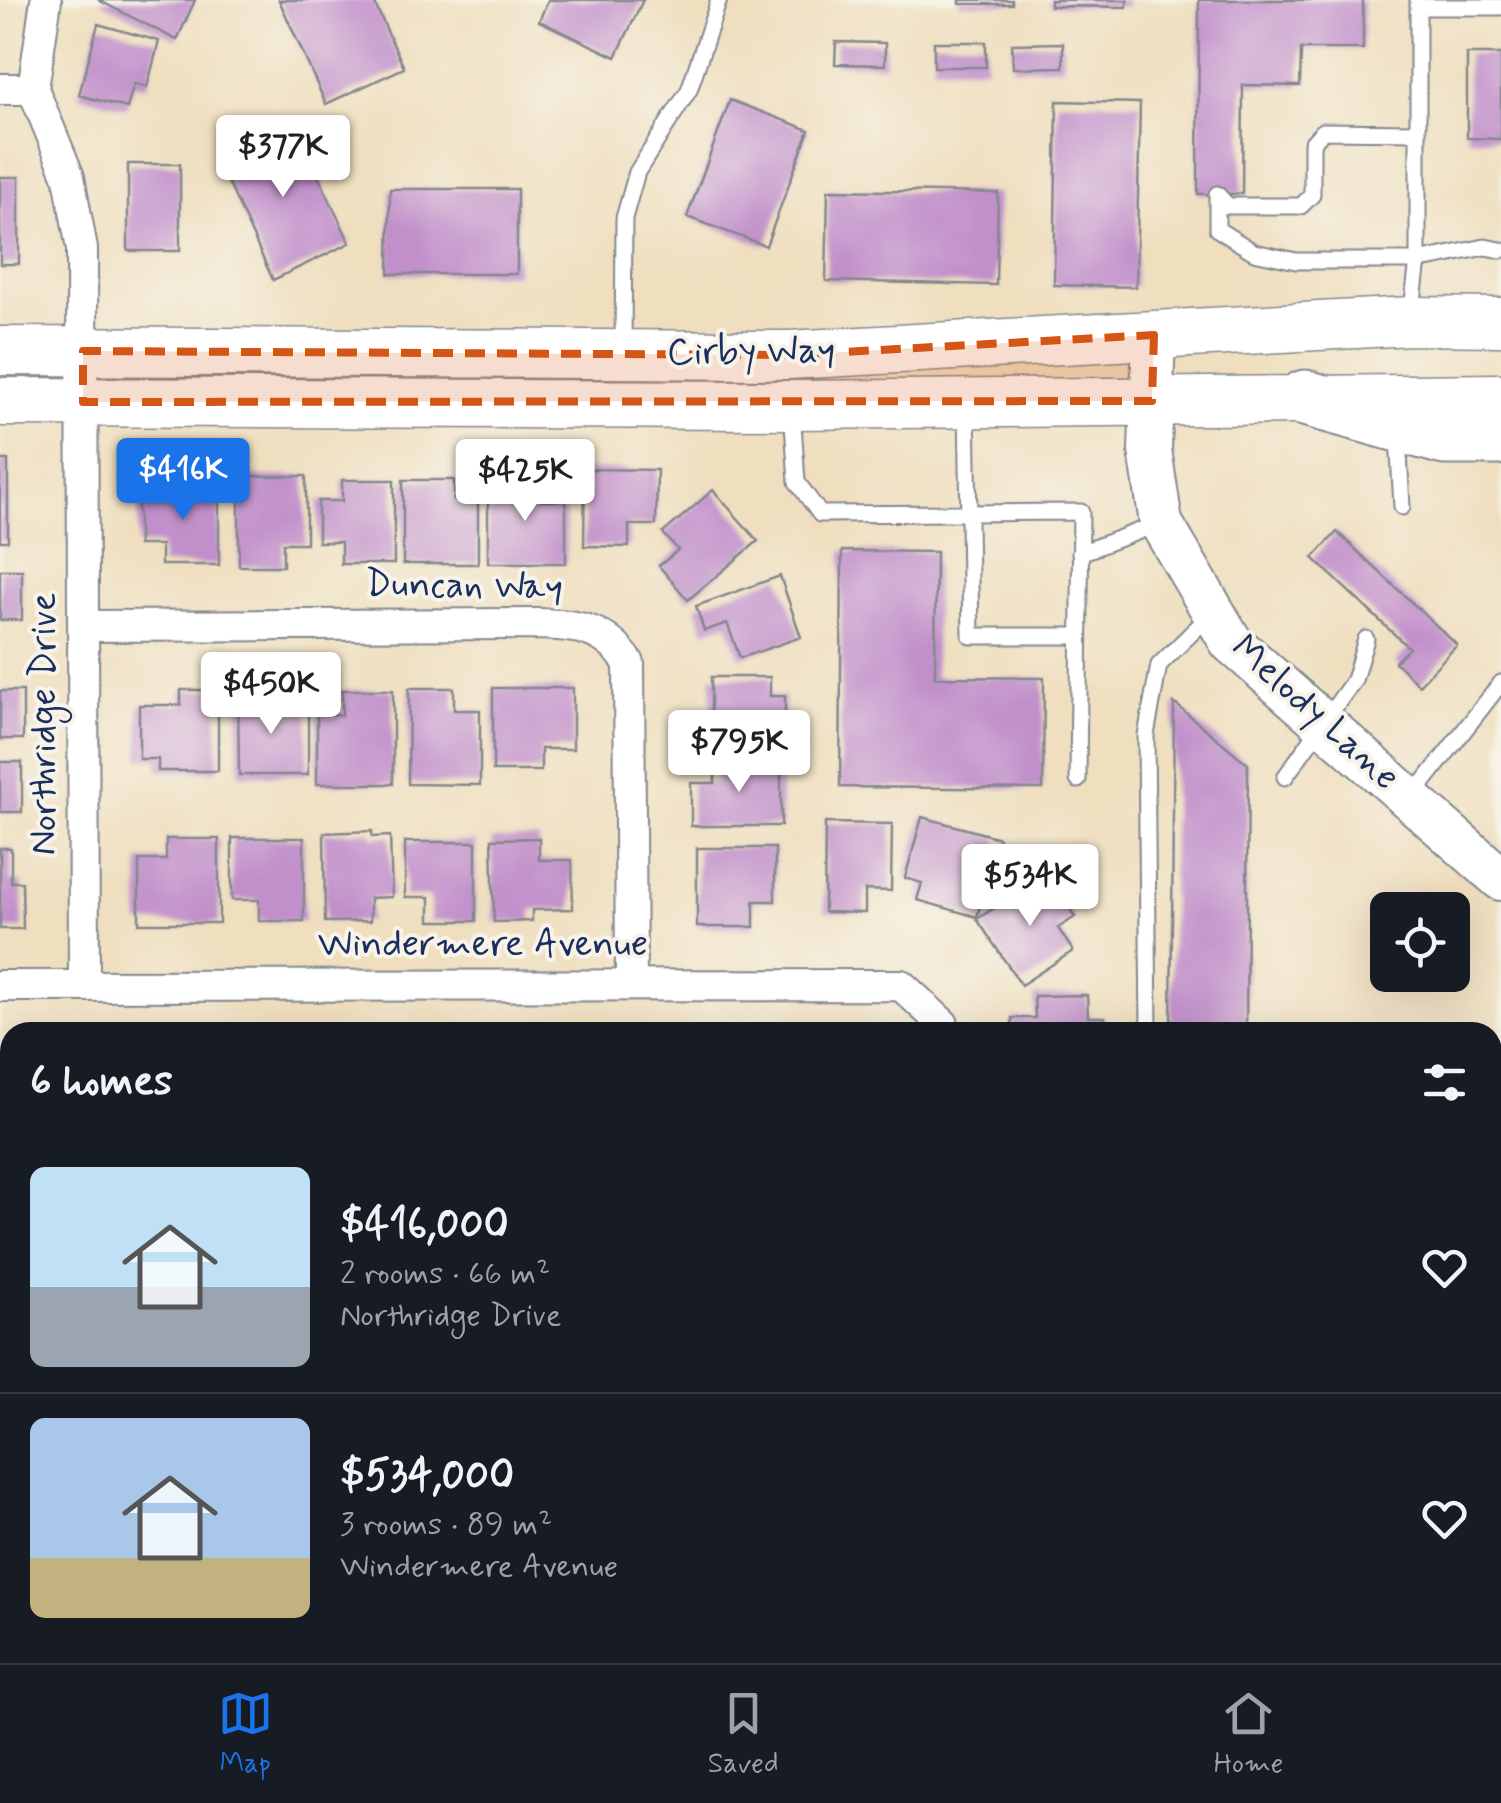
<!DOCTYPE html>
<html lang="en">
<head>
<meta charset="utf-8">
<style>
  :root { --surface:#171b24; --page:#242831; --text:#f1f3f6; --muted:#9ea1a6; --line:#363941; --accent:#1a73e8 }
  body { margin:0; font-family:Mynerve,sans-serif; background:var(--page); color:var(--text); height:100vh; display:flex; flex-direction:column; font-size:38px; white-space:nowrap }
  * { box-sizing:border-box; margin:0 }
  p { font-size:32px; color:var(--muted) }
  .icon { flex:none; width:55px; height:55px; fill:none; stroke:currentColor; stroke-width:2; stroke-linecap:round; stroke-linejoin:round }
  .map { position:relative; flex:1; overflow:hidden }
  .panel { position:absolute; left:0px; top:1022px; width:1502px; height:642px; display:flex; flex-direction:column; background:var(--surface); border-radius:30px 30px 0 0; box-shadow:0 10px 40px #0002 }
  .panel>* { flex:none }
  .controls { position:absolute; left:1370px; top:892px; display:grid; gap:20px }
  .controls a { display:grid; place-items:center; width:100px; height:100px; border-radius:15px; background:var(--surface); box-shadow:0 10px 40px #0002; font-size:50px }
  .price { position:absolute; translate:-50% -85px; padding:0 22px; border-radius:10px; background:#fff; color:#222; font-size:32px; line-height:65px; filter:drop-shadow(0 2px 5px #0008) }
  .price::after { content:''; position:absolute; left:50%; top:60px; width:30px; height:22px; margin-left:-15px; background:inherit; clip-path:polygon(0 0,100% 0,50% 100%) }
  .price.active { background:var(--accent); color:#fff }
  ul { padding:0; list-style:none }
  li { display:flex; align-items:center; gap:30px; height:250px; padding:0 30px }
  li+li { border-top:2px solid var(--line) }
  li span { display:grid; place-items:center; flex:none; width:280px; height:200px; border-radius:15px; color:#555 }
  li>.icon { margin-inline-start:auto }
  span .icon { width:120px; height:120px; fill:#fffc; stroke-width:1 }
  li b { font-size:42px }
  h2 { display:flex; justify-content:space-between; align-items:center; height:120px; padding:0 30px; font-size:42px }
  .tabs { display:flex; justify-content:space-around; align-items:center; height:140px; border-top:2px solid var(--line); background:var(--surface); font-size:28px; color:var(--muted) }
  .tabs a { display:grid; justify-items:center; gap:5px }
  .tabs .active { color:var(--accent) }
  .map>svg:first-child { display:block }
  .building { fill:#c190cb }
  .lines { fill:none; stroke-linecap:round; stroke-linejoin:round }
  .lane-casing { stroke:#85878e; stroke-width:19 }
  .street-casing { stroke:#85878e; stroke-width:34 }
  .secondary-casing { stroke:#85878e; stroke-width:46 }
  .primary-casing { stroke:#85878e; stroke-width:51 }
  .highway-casing { stroke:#85878e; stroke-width:59 }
  .lane { stroke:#fff; stroke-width:15 }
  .street { stroke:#fff; stroke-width:30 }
  .secondary { stroke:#fff; stroke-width:42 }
  .primary { stroke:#fff; stroke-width:48 }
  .highway { stroke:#fff; stroke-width:55 }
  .marked { fill:#d45514; fill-opacity:0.2; stroke:#d45514; stroke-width:8; stroke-dasharray:20 12; stroke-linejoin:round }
  .labels { text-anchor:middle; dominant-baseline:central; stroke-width:8; stroke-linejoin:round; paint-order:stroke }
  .street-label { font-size:38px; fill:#1b2f5e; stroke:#f7f3e8 }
</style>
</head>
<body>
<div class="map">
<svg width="1501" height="1663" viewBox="0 0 1501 1663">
  <rect width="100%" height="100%" fill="#f7f3e8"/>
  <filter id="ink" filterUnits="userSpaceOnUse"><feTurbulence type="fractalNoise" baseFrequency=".01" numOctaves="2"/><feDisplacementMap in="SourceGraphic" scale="20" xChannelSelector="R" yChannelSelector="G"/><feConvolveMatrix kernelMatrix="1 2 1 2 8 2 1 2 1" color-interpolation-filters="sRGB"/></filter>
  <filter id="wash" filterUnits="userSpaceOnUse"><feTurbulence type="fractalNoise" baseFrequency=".0048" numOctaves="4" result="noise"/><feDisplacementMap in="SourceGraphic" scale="40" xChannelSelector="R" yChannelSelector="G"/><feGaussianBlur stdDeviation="2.25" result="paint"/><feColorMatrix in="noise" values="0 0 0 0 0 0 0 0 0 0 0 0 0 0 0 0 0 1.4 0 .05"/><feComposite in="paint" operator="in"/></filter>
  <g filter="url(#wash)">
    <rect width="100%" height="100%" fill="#efdfbf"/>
    <g id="blocks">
      <path class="building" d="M98,0H195L177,40Z
        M279,0H373L404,68L326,104Z
        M548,0H643L616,57L539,21Z
        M960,0H1012V4H960Z
        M1050,0H1127V7L1050,6Z
        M1199,0H1363V49H1301L1300,86L1243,85L1242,194H1198Z
        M98,24L159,41L147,87L134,84L127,108L79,95Z
        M836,42L885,43V65L835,64Z
        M934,42H986V67H934Z
        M1063,43V67L1013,68L1012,44Z
        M1467,54H1501V139L1467,138Z
        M730,100L809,130L766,246L687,217Z
        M1057,101L1140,103L1136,287L1054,285Z
        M292,121L350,243L273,280L216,156Z
        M128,164H180V251H128Z
        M0,177H19V264H0Z
        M390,189H517V274H389Z
        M828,190L998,193L996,285L826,281Z
        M0,460H8V541H0Z
        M585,469L657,470L656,525H629V547L584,546Z
        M239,476H306V543H283V566H239Z
        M342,480H394V564H341V542H318V501H342Z
        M403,480H454V500H478V564H403Z
        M488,480H541V501H566V563H488Z
        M162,481H219V565H161V545H138V503H162Z
        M713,490L758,541L688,600L659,566L678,550L663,533Z
        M1337,532L1457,645L1419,685L1395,662L1409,648L1313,558Z
        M842,551L936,552L935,677L1044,678L1043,789L840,787Z
        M0,570H22V620H0Z
        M780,576L801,637L740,658L727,623L704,631L696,606Z
        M711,677H770V696H785V746H711Z
        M409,688H454V710H480V785L408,784Z
        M493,688H573V749H541V771H493Z
        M269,689V711H308V775H239L238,690Z
        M181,690H218V771H158V759H139V705H181Z
        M342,690H393V784H317V715H342Z
        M0,691H23V739H0Z
        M1174,703L1248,764L1246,1032H1171Z
        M715,759H781V826H691V783H715Z
        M0,762H22V812H0Z
        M922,817L999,838L977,917L917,900L922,883L905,878Z
        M825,823L892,824L891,891L865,890V913L824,912Z
        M372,831V837L390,836L392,897L370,898V921L325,922L324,833Z
        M232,838H304V921H259V900H232Z
        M539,838V860H572L573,909L532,910V921L494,922L492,839Z
        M166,839H219V923H139V860H166Z
        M405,842H476V921H430V897H405Z
        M0,848H11V882H22L23,929H0Z
        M697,848H775V901H754V927H697Z
        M1047,874L1075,917L1058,928L1073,951L1021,985L977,919Z
        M1087,995L1088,1017H1105V1032H1012V1018H1035L1034,996Z
        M3,1075H10V1127H3Z
        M1492,1159H1501V1238H1492Z
        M0,1191H10V1283H0Z
        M1492,1305H1501V1412H1492Z
        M0,1410H10V1481H0Z
        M1492,1500H1501V1615H1492Z
        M0,1519H10V1583H0Z
        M8,1591L10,1655H34V1663H0V1592Z
        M174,1655H264V1663H174Z
        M654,1655H731V1661H654Z
        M773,1655H867V1663H773Z
        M1010,1655H1093V1663H1010Z"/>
    </g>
  </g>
  <g filter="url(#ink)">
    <use href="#blocks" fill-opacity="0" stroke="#85878e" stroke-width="2.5"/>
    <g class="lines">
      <g class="lane-casing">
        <path id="lane" d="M1418,7H1501
          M1217,194V229L1254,252L1296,261H1418L1485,247L1501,250
          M1217,194L1228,206H1301L1312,195V143L1323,131L1418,132
          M1411,317L1418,261V0
          M623,349L624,218L637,172L689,90L719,0
          M967,407L971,636H1079
          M792,409L797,482L820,514L1081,512L1078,780
          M1398,436L1402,507
          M1080,553L1161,523
          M1285,777L1354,680L1366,639
          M1413,796L1501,683
          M1149,1032L1146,735L1159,665L1210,615
          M1492,1244H1501
          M1492,1279H1501
          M1492,1486H1501"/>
      </g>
      <g class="street-casing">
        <path id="street" d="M46,0L33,89L69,177L82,249L84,986
          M0,89H33
          M84,626L538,624C578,625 605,628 629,663L631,983
          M0,986L901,985L943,1024V1032
          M0,1352H10
          M103,1655V1663
          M940,1655V1663"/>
      </g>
      <g class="secondary-casing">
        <path id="secondary" d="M1154,335L1150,450L1161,523L1231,642L1501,879"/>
      </g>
      <g class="primary-casing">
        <path id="primary" d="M0,351L788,355L1411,321L1501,322
          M0,402L791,405L1501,398"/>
      </g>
      <g class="highway-casing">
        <path id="highway" d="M1305,398L1445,437H1501"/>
      </g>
      <use href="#lane" class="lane"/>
      <use href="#street" class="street"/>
      <use href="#secondary" class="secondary"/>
      <use href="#primary" class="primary"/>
      <use href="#highway" class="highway"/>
    </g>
  </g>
  <path class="marked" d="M1154,335L1152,401L83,402V351L788,355Z"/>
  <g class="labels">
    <g class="street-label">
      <text transform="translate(751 352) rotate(-1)">Cirby Way</text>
      <text transform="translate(464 586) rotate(1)">Duncan Way</text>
      <text transform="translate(1315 713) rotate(42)">Melody Lane</text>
      <text transform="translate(44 724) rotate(-90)">Northridge Drive</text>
      <text x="483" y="944">Windermere Avenue</text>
    </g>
  </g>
</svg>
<div class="controls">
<a><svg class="icon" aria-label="locate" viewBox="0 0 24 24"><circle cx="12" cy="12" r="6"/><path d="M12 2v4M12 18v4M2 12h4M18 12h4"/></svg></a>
</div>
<b class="price" style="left:283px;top:200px">$377K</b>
<b class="price active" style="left:183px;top:523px">$416K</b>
<b class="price" style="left:525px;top:524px">$425K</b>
<b class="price" style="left:271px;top:737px">$450K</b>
<b class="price" style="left:739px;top:795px">$795K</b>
<b class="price" style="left:1030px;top:929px">$534K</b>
<section class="panel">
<h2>6 homes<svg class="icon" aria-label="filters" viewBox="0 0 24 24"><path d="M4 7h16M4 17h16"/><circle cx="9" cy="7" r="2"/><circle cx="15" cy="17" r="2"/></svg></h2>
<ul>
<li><span style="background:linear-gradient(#bfe0f5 60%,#9aa5b1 0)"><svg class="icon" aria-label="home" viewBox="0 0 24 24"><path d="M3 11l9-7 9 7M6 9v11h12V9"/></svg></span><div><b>$416,000</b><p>2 rooms · 66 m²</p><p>Northridge Drive</p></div><svg class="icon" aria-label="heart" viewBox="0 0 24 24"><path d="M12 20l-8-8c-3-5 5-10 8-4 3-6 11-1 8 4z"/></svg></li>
<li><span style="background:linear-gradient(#a9c7e8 70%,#c2b280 0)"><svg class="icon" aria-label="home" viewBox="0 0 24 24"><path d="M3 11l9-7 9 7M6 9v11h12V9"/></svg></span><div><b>$534,000</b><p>3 rooms · 89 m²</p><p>Windermere Avenue</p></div><svg class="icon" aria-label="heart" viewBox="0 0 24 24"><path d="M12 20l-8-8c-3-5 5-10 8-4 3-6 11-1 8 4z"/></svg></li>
</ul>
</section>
</div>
<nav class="tabs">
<a class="active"><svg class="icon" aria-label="map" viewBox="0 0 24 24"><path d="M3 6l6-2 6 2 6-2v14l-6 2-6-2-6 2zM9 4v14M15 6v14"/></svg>Map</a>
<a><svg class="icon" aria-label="saved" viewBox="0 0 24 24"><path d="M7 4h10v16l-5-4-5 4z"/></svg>Saved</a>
<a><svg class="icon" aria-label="home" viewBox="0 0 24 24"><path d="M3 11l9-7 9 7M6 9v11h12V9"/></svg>Home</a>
</nav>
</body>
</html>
